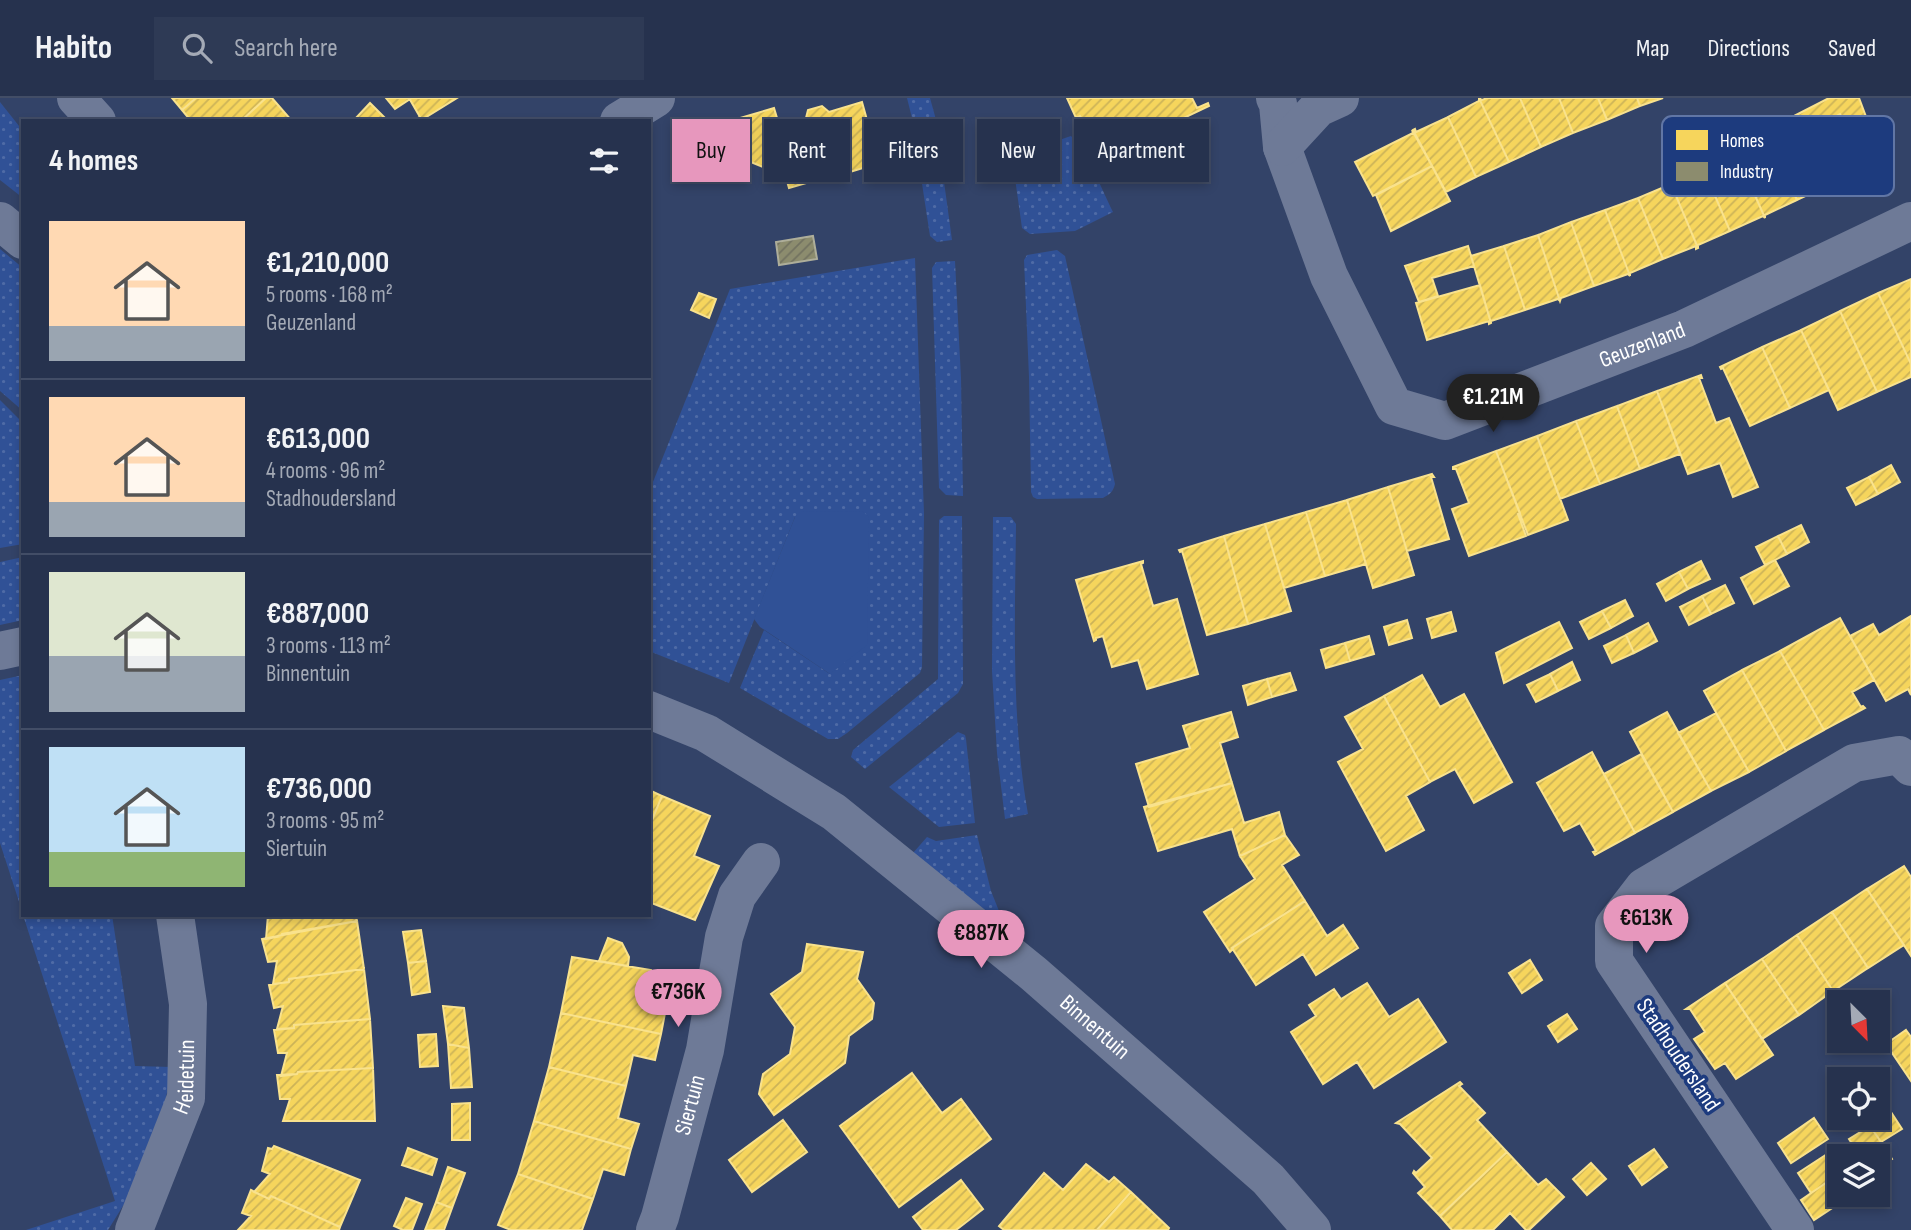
<!DOCTYPE html>
<html lang="en">
<head>
<meta charset="utf-8">
<style>
  :root { --surface:#26324e; --page:#2e3a55; --text:#f1f3f6; --muted:#a4aab6; --line:#424d66; --accent:#e797bd }
  body { margin:0; font-family:"Sofia Sans Condensed",sans-serif; background:var(--page); color:var(--text); height:100vh; display:flex; flex-direction:column; font-size:26px; white-space:nowrap }
  * { box-sizing:border-box; margin:0 }
  p { font-size:23px; color:var(--muted) }
  .icon { flex:none; width:38px; height:38px; fill:none; stroke:currentColor; stroke-width:2; stroke-linecap:round; stroke-linejoin:round }
  .map { position:relative; flex:1; overflow:hidden }
  .side { position:absolute; left:21px; top:21px; width:630px; height:798px; display:flex; flex-direction:column; background:var(--surface); border-radius:0px; box-shadow:0 4px 10px #0003,0 0 0 2px var(--line) }
  .side>* { flex:none }
  .banner { position:absolute; left:672px; top:21px; width:665px; height:63px; display:flex; gap:14px }
  .needle { width:46px; rotate:156deg }
  .controls { position:absolute; left:1827px; top:892px; display:grid; gap:14px }
  .controls a { display:grid; place-items:center; width:63px; height:63px; border-radius:0px; background:var(--surface); box-shadow:0 4px 10px #0003,0 0 0 2px var(--line); font-size:35px }
  .price { position:absolute; translate:-50% -60px; padding:0 16px; border-radius:24px; background:var(--accent); color:#111; font-size:23px; line-height:46px; filter:drop-shadow(0 2px 4px #0008) }
  .price::after { content:''; position:absolute; left:50%; top:42px; width:21px; height:16px; margin-left:-10px; background:inherit; clip-path:polygon(0 0,100% 0,50% 100%) }
  .price.selected { background:#222; color:#fff }
  ul { padding:0; list-style:none }
  li { display:flex; align-items:center; gap:21px; height:175px; padding:0 28px }
  li+li { border-top:2px solid var(--line) }
  li span { display:grid; place-items:center; flex:none; width:196px; height:140px; border-radius:0px; color:#555 }
  li>.icon { margin-inline-start:auto }
  span .icon { width:84px; height:84px; fill:#fffc; stroke-width:1 }
  li b { font-size:30px }
  h2 { display:flex; justify-content:space-between; align-items:center; height:84px; padding:0 28px; font-size:30px }
  .chip { padding:0 24px; border-radius:0px; background:var(--surface); box-shadow:0 4px 10px #0003,0 0 0 2px var(--line); font-size:24px; line-height:63px }
  .chip.selected { background:var(--accent); color:#111 }
  header { display:flex; align-items:center; gap:42px; box-sizing:border-box; height:98px; padding:0 35px; background:var(--surface); border-bottom:2px solid var(--line) }
  header strong { font-size:33px }
  nav { display:flex; gap:38px; margin-inline-start:auto; font-size:24px }
  .search { width:490px; height:63px; background:var(--page); display:flex; align-items:center; gap:18px; box-sizing:border-box; padding:0 24px; border-radius:0px; color:var(--muted); font-size:26px }
  .map>svg:first-child { display:block }
  .grass { fill:url(#grass-dots) }
  .pitch { fill:#305196 }
  .homes { fill:url(#homes-hatch); stroke:#f9e28d; stroke-width:2 }
  .industry { fill:url(#industry-hatch); stroke:#aeae9a; stroke-width:2 }
  .lines { fill:none; stroke-linecap:round; stroke-linejoin:round }
  .minor { stroke:#6e7a97; stroke-width:38 }
  .labels { text-anchor:middle; dominant-baseline:central; stroke-width:7; stroke-linejoin:round; paint-order:stroke }
  .street-label { font-size:23px; fill:#fff; stroke:#1d3b7e }
  .key { fill:#1d3b7e; stroke:#6176a5; stroke-width:2 }
  .key-label { font-size:19px; fill:#fff }
</style>
</head>
<body>
<header>
<strong>Habito</strong>
<div class="search"><svg class="icon" aria-label="search" viewBox="0 0 24 24"><circle cx="10" cy="10" r="6"/><path d="M15 15l6 6"/></svg>Search here</div>
<nav><a>Map</a><a>Directions</a><a>Saved</a></nav>
</header>
<div class="map">
<svg width="1911" height="1132" viewBox="0 0 1911 1132">
  <defs>
    <pattern id="grass-dots" width="8" height="8" patternUnits="userSpaceOnUse" patternTransform="scale(1.75)"><rect width="8" height="8" fill="#305196"/><path d="M2 2h.1M6 6h.1" fill="none" stroke="#4f6ba6" stroke-width="1.8" stroke-linecap="round"/></pattern>
    <pattern id="homes-hatch" width="6" height="6" patternUnits="userSpaceOnUse" patternTransform="scale(1.75)"><rect width="6" height="6" fill="#f6d55c"/><path d="M-1 1l2-2M0 6l6-6M5 7l2-2" fill="none" stroke="#ccb358"/></pattern>
    <pattern id="industry-hatch" width="6" height="6" patternUnits="userSpaceOnUse" patternTransform="scale(1.75)"><rect width="6" height="6" fill="#8c8c6e"/><path d="M-1 1l2-2M0 6l6-6M5 7l2-2" fill="none" stroke="#727260"/></pattern>
  </defs>
  <rect width="100%" height="100%" fill="#334368"/>
  <path class="grass" d="M907,0H930L935,18L952,142L937,144L930,138L912,20Z
    M0,4L23,33V100L0,82Z
    M1071,38C1090,58 1100,88 1113,114L1075,133L1030,136L1022,130L1013,66L1015,57Z
    M0,151L23,170V313L0,293Z
    M1057,152L1065,158L1115,386C1113,394 1110,396 1103,400L1037,401L1033,399L1031,394L1029,279L1024,162L1027,157Z
    M915,160L924,416L922,569L920,575L847,635L838,641H828L740,590L764,532L830,576L795,419L729,585L649,553V394L730,191Z
    M955,163L961,280L963,398L946,397L939,390L932,170L936,164Z
    M0,302L23,325V446L0,450Z
    M944,418H962L963,586L958,595L865,671L851,659L853,652L938,581L939,422Z
    M993,419H1011L1016,426C1015,522 1011,620 1028,716L1005,721L997,655L992,573Z
    M23,459V522L0,527V464Z
    M23,577V816L0,745V582Z
    M958,634L965,637L966,641L975,725L939,729L889,689Z
    M977,737L991,793L1003,823L1002,828L913,755L927,739L936,743Z
    M23,817H112L135,968L172,969L161,1025L141,1079L108,1132H26L115,1103Z"/>
  <path class="pitch" d="M863,413L869,420L867,547L830,576L760,529L754,521L795,419L800,414Z"/>
  <path class="homes" d="M172,0H196L182,12Z
    M196,0H266L241,23H191L182,12Z
    M266,0H272L292,23H241Z
    M386,0H409L410,1L395,11Z
    M409,0H457L420,23L418,20L420,19Z
    M1067,0H1192L1197,10L1208,5L1209,8L1104,58L1080,18L1076,20Z
    M1479,0L1509,64L1476,79L1448,19L1479,3Z
    M1479,0L1482,2L1487,0H1520L1541,49L1509,64Z
    M1520,0H1559L1573,35L1541,49Z
    M1559,0H1598L1607,22L1573,35Z
    M1598,0H1637L1640,8L1607,22Z
    M1637,0H1663L1640,8Z
    M1829,0H1859L1868,24L1850,34L1840,16L1803,36L1794,18Z
    M862,4L867,22L876,25L881,40L874,47L879,65L847,75L843,72L831,76L828,80L820,83V81L789,90L781,63L771,66L768,71L721,52L733,22L774,10L780,30L803,24V22L806,20L808,12L822,8L829,14Z
    M370,5L388,23L354,22Z
    M1448,19L1476,79L1446,94L1413,32L1415,31L1416,34Z
    M1799,27L1831,89L1829,87L1797,102L1768,43Z
    M1412,32L1432,68L1373,98L1355,64L1413,35Z
    M1768,43L1797,102L1765,117V120L1737,57Z
    M1737,57L1765,120L1763,118L1730,133L1704,72Z
    M1432,68L1450,103L1391,133L1376,97Z
    M1704,72L1730,133L1698,147V150L1671,86Z
    M1671,86L1698,150L1696,151V148L1663,161L1638,100Z
    M1638,100L1663,161L1630,175V178L1605,112Z
    M1605,112L1630,178L1628,176L1594,188L1571,124Z
    M1571,124L1594,188L1561,200L1560,203L1538,137Z
    M1538,137L1560,203L1558,201L1525,212L1504,148Z
    M1468,148L1474,168L1432,180L1438,198L1419,204L1405,168Z
    M1504,148L1525,212L1491,223V225L1471,158Z
    M1911,181V266L1878,195Z
    M1480,187L1491,225L1489,226V223L1427,242L1416,205Z
    M699,195L716,201L709,220L691,212Z
    M1878,195L1911,266V279L1877,294L1840,213Z
    M1840,213L1877,294L1838,312L1801,232Z
    M1801,232L1829,292L1790,310L1762,249Z
    M1762,249L1790,310L1750,328L1723,270L1721,271L1720,269Z
    M1701,277L1702,280H1699L1716,325L1729,320L1758,389L1733,399L1720,365L1688,376L1657,293Z
    M1657,293L1680,356L1640,371L1617,308Z
    M1617,308L1640,371L1600,386L1576,323Z
    M1576,323L1600,386L1560,401L1537,338Z
    M1537,338L1568,422L1528,437L1496,353Z
    M1496,353L1520,415L1518,416L1526,438L1469,458L1452,411L1469,405L1456,371H1453V369Z
    M1891,367L1900,384L1878,396L1869,379Z
    M1432,376L1434,379H1431L1449,441L1407,453L1388,389Z
    M1869,379L1878,396L1856,407L1847,390Z
    M1388,389L1414,477L1373,490L1347,402Z
    M1347,402L1366,466L1325,478L1306,414Z
    M1306,414L1325,478L1284,490L1265,426Z
    M1265,426L1291,513L1248,526L1224,438Z
    M1801,427L1809,444L1787,456L1778,438Z
    M1224,438L1248,526L1207,537L1182,453L1180,454L1179,452Z
    M1778,438L1787,456L1765,467L1756,449Z
    M1775,462L1789,488L1754,506L1741,480Z
    M1143,463V465L1141,466L1153,508L1177,501L1198,576L1147,591L1138,562L1112,569L1103,538L1096,540V542L1094,543L1076,482Z
    M1701,463L1710,481L1688,491L1679,474Z
    M1679,474L1688,491L1666,503L1657,486Z
    M1725,487L1734,505L1711,516L1702,498Z
    M1702,498L1711,516L1689,527L1680,509Z
    M1625,502L1633,518L1611,530L1602,513Z
    M1602,513L1611,530L1589,541L1580,524Z
    M1451,514L1456,533L1432,540L1427,521Z
    M1911,518V597L1908,591L1886,603L1850,538L1873,526L1879,537Z
    M1840,520L1874,582L1852,594L1861,609L1863,608L1865,610L1824,632L1780,553Z
    M1407,522L1412,540L1389,547L1384,529Z
    M1559,524L1572,550L1504,585L1496,555Z
    M1648,525L1657,543L1634,555L1626,537Z
    M1626,537L1634,555L1612,565L1604,548Z
    M1369,538L1374,556L1350,563L1345,545Z
    M1345,545L1350,563L1326,570L1321,552Z
    M1780,553L1824,632L1786,653L1742,572Z
    M1572,564L1580,582L1558,593L1550,576Z
    M1742,572L1786,653L1749,674L1704,593Z
    M1290,575L1296,592L1272,599L1267,581Z
    M1550,576L1558,593L1536,604L1527,587Z
    M1422,577L1440,609L1464,596L1512,684L1474,705L1455,671L1430,684L1384,598Z
    M1267,581L1272,599L1248,607L1243,588Z
    M1384,598L1430,684L1406,698L1424,732L1386,753L1338,664L1363,651L1345,619Z
    M1231,614L1238,639L1220,645L1232,685L1149,709L1136,666L1190,650L1183,628Z
    M1667,614L1711,693L1673,714L1630,634Z
    M1716,615L1749,674L1711,693L1678,635Z
    M1592,654L1635,735L1595,757L1593,754L1596,753L1580,725L1564,733L1537,685Z
    M1641,656L1673,714L1635,735L1604,676Z
    M1232,685L1244,725L1279,714L1285,737L1240,758L1232,731L1158,753L1144,709Z
    M649,692L662,698L649,729Z
    M662,698L710,718L694,758L719,768L695,822L649,804V729Z
    M1285,737L1299,757L1282,767L1305,803L1232,850L1233,851L1230,854L1204,814L1255,781L1240,758Z
    M1904,768L1911,779V858L1867,791Z
    M1867,791L1904,847L1868,870L1832,814Z
    M1305,803L1327,838L1343,827L1358,850L1316,877L1303,856L1256,887L1232,850Z
    M1832,814L1868,870L1833,893L1797,837Z
    M259,817H355L357,823L282,836L281,838L266,841L268,817L260,819Z
    M357,823L364,871L289,881V884L273,886L277,863L268,864L262,841Z
    M421,832L426,863L408,865L403,834Z
    M1797,837L1833,893L1799,917L1762,861Z
    M608,840L622,845L629,859L628,868L599,863Z
    M807,846L863,854L857,881L874,905L872,921L849,938L845,965L774,1017L759,996L763,976L790,956L795,929L771,896L802,874Z
    M572,859L651,872L645,906L666,910L661,936L561,915Z
    M1762,861L1799,917L1762,941L1725,885Z
    M1530,862L1542,882L1522,895L1509,875Z
    M426,863L430,894L412,897L408,865Z
    M364,871L370,921L294,927V930L277,931L283,908L274,910L269,887L289,884V881Z
    M1367,885L1389,919L1418,901L1446,944L1374,990L1357,964L1323,986L1291,934L1316,918L1309,907L1334,891L1341,901Z
    M1725,885L1773,957L1736,981L1725,965L1715,971L1694,941L1705,934L1690,911H1686Z
    M443,908L464,910L469,950L448,946Z
    M561,915L661,936L655,962L633,957L626,988L549,969Z
    M1567,916L1577,931L1558,944L1548,928Z
    M370,921L373,970L298,974L297,976L281,978L287,955H278L274,932L294,930V927Z
    M1906,932L1911,939V983L1886,946Z
    M436,936L438,968L420,969L418,937Z
    M448,946L469,950L472,989L451,990Z
    M549,969L626,988L618,1020L639,1026L631,1051L534,1023Z
    M373,970L375,1023H283L290,1001H280L277,977L297,976L298,974Z
    M912,975L942,1015L961,1001L991,1041L899,1109L840,1028Z
    M1460,984L1462,986L1459,988L1485,1015L1477,1022L1507,1054L1440,1118L1418,1095L1425,1089L1413,1075L1414,1073L1416,1075L1432,1060L1400,1026L1396,1025Z
    M470,1005V1042H452V1006Z
    M1839,1009V1020H1860L1841,1032L1832,1015Z
    M1891,1014L1902,1031L1881,1044L1870,1028Z
    M1814,1020L1828,1041L1791,1065L1778,1045Z
    M783,1022L807,1054L752,1094L729,1062Z
    M534,1023L631,1051L624,1077L603,1071L593,1101L518,1076Z
    M1870,1028L1881,1044L1860,1058L1849,1041Z
    M1881,1044L1892,1061L1878,1071V1059L1860,1058Z
    M274,1048L360,1082L340,1129L271,1098L269,1101L254,1094L270,1076L262,1073L268,1050L272,1051Z
    M408,1050L437,1061L432,1077L402,1067Z
    M1654,1051L1667,1069L1642,1087L1629,1068Z
    M1835,1051L1840,1059L1839,1076L1811,1095L1798,1075Z
    M1507,1054L1538,1087L1546,1081L1564,1099L1529,1132H1526L1510,1115L1493,1132H1452L1440,1118Z
    M1591,1065L1606,1081L1587,1097L1573,1081Z
    M1086,1066L1109,1084L1114,1079L1131,1094L1097,1132H1004L999,1128L1044,1075L1063,1092Z
    M448,1069L465,1075L452,1110L436,1104Z
    M518,1076L593,1101L582,1132H511L498,1127Z
    M1839,1076V1097H1852L1814,1122L1801,1102Z
    M961,1082L983,1111L956,1132H923L913,1119Z
    M251,1092L269,1101L271,1098L340,1129L339,1132H238L251,1118L242,1115Z
    M1131,1094L1169,1130L1168,1132H1097Z
    M406,1100L422,1106L412,1132H403L394,1128Z
    M436,1104L452,1110L444,1132H425Z"/>
  <path class="industry" d="M813,138L817,161L779,167L776,144Z"/>
  <g class="lines">
    <g class="minor">
      <path d="M76,0L97,23"/>
      <path id="s1" d="M1275,0L1278,6L1282,49L1329,178L1394,308L1445,323L1684,231L1911,123"/>
      <path d="M619,23L656,0"/>
      <path d="M1282,49L1318,10L1340,0"/>
      <path d="M0,123L23,142"/>
      <path d="M0,553L23,548"/>
      <path id="s2" d="M649,612L706,635L834,714L1034,876L1268,1081L1312,1132"/>
      <path id="s3" d="M134,1132L186,1000L188,906L175,817"/>
      <path id="s4" d="M655,1132L660,1119L705,952L724,839L737,798L761,764"/>
      <path d="M1795,1132L1614,863V828L1644,789L1854,665L1899,657L1911,669"/>
    </g>
  </g>
  <g class="labels">
    <g class="street-label">
      <text stroke="none"><textPath href="#s1" startOffset="597">Geuzenland</textPath></text>
      <text stroke="none"><textPath href="#s2" startOffset="550">Binnentuin</textPath></text>
      <text transform="translate(1678 957) rotate(56)">Stadhoudersland</text>
      <text stroke="none"><textPath href="#s3" startOffset="163">Heidetuin</textPath></text>
      <text stroke="none"><textPath href="#s4" startOffset="130">Siertuin</textPath></text>
    </g>
  </g>
  <rect x="1662" y="18" width="232" height="80" rx="10" class="key"/>
  <rect x="1676" y="32" width="32" height="20" fill="#f6d55c"/>
  <rect x="1676" y="64" width="32" height="19" fill="#8c8c6e"/>
  <g class="key-label">
    <text x="1720" y="49">Homes</text>
    <text x="1720" y="80">Industry</text>
  </g>
</svg>
<div class="controls">
<a><svg class="needle" viewBox="-14 -14 28 28"><path d="M0-13l5 13h-10z" fill="#e53935"/><path d="M0 13l5-13h-10z" fill="#a4aab6"/></svg></a>
<a><svg class="icon" aria-label="locate" viewBox="0 0 24 24"><circle cx="12" cy="12" r="6"/><path d="M12 2v4M12 18v4M2 12h4M18 12h4"/></svg></a>
<a><svg class="icon" aria-label="layers" viewBox="0 0 24 24"><path d="M12 4l9 5-9 5-9-5zM3 14l9 5 9-5"/></svg></a>
</div>
<b class="price selected" style="left:1493px;top:336px">€1.21M</b>
<b class="price" style="left:1646px;top:857px">€613K</b>
<b class="price" style="left:981px;top:872px">€887K</b>
<b class="price" style="left:678px;top:931px">€736K</b>
<div class="banner">
<a class="chip selected">Buy</a>
<a class="chip">Rent</a>
<a class="chip">Filters</a>
<a class="chip">New</a>
<a class="chip">Apartment</a>
</div>
<section class="side">
<h2>4 homes<svg class="icon" aria-label="filters" viewBox="0 0 24 24"><path d="M4 7h16M4 17h16"/><circle cx="9" cy="7" r="2"/><circle cx="15" cy="17" r="2"/></svg></h2>
<ul>
<li><span style="background:linear-gradient(#ffd9b3 75%,#9aa5b1 0)"><svg class="icon" aria-label="home" viewBox="0 0 24 24"><path d="M3 11l9-7 9 7M6 9v11h12V9"/></svg></span><div><b>€1,210,000</b><p>5 rooms · 168 m²</p><p>Geuzenland</p></div></li>
<li><span style="background:linear-gradient(#ffd9b3 75%,#9aa5b1 0)"><svg class="icon" aria-label="home" viewBox="0 0 24 24"><path d="M3 11l9-7 9 7M6 9v11h12V9"/></svg></span><div><b>€613,000</b><p>4 rooms · 96 m²</p><p>Stadhoudersland</p></div></li>
<li><span style="background:linear-gradient(#dfe7d0 60%,#9aa5b1 0)"><svg class="icon" aria-label="home" viewBox="0 0 24 24"><path d="M3 11l9-7 9 7M6 9v11h12V9"/></svg></span><div><b>€887,000</b><p>3 rooms · 113 m²</p><p>Binnentuin</p></div></li>
<li><span style="background:linear-gradient(#bfe0f5 75%,#8fb573 0)"><svg class="icon" aria-label="home" viewBox="0 0 24 24"><path d="M3 11l9-7 9 7M6 9v11h12V9"/></svg></span><div><b>€736,000</b><p>3 rooms · 95 m²</p><p>Siertuin</p></div></li>
</ul>
</section>
</div>
</body>
</html>
